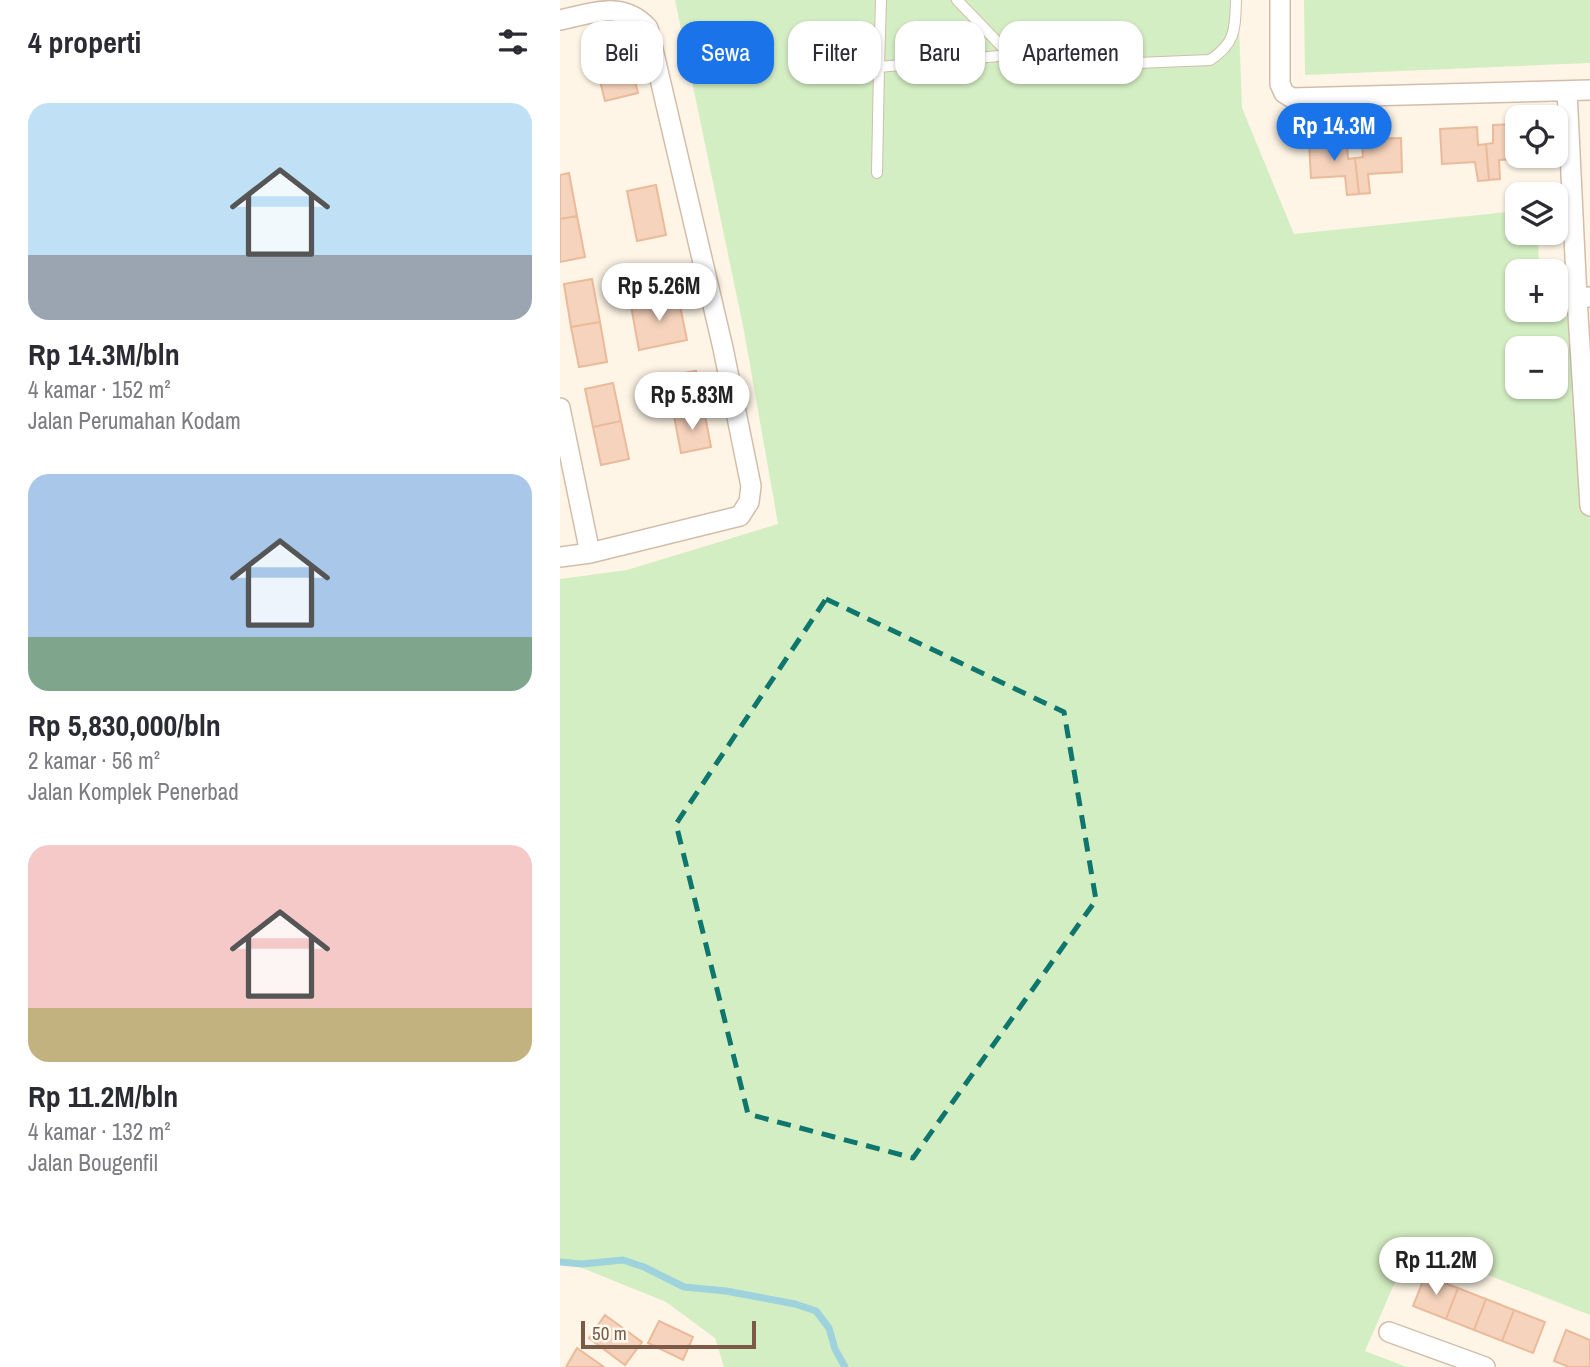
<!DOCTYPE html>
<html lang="id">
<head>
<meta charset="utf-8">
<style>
  :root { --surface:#fff; --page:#f7f7f7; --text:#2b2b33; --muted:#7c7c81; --accent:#1a73e8 }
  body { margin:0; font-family:"Archivo Narrow",sans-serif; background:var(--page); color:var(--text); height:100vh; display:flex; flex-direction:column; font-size:26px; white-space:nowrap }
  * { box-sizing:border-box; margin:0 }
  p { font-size:23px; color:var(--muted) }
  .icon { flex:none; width:38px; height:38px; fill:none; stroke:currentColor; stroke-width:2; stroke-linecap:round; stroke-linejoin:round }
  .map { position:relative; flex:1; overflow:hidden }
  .panel { display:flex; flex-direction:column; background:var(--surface); width:560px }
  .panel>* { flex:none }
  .hud { position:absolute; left:21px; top:21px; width:665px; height:63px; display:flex; gap:14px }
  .fabs { position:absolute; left:945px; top:105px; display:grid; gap:14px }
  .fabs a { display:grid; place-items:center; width:63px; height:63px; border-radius:14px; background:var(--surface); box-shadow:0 2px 5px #0004; font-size:35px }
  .scale { position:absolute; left:21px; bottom:18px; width:175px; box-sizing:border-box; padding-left:7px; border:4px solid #7b5b48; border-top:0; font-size:19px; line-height:24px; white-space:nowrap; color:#7b5b48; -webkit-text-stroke:5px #fff9ef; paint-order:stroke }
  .price { position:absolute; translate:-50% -60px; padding:0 16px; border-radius:24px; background:#fff; color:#222; font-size:23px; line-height:46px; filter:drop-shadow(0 2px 4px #0008) }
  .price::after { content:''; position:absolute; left:50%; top:42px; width:21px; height:16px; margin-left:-10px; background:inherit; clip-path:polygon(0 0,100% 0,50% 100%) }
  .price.current { background:var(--accent); color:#fff }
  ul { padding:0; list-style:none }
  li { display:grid; align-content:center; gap:14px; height:371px; padding:0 28px }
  li span { display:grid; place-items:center; height:217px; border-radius:21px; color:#555 }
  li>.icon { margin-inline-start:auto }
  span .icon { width:126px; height:126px; fill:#fffc; stroke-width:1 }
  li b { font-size:30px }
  h2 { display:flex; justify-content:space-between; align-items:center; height:84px; padding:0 28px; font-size:30px }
  .chip { padding:0 24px; border-radius:21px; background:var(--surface); box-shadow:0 2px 5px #0004; font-size:24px; line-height:63px }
  .chip.current { background:var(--accent); color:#fff }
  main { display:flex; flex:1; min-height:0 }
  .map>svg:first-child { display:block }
</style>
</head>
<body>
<main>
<section class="panel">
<h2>4 properti<svg class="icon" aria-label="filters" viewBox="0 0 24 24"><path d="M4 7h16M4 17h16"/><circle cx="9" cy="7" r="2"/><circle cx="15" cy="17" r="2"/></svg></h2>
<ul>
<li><span style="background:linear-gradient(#bfe0f5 70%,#9aa5b1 0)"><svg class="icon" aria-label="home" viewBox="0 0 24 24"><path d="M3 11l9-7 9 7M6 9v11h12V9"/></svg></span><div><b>Rp 14.3M/bln</b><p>4 kamar · 152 m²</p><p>Jalan Perumahan Kodam</p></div></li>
<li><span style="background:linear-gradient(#a9c7e8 75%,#7fa58c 0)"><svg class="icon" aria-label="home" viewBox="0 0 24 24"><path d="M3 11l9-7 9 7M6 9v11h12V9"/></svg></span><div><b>Rp 5,830,000/bln</b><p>2 kamar · 56 m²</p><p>Jalan Komplek Penerbad</p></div></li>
<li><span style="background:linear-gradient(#f6c9c9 75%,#c2b280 0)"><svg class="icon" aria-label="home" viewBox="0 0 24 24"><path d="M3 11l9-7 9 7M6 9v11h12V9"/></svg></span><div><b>Rp 11.2M/bln</b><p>4 kamar · 132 m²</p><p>Jalan Bougenfil</p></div></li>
</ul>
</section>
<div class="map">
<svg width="1030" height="1367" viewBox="0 0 1030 1367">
  <rect width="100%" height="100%" fill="#fef5e6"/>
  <!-- green -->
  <path fill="#d4eec3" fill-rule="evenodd" d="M115 0H678L682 108 734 234 957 211V233H978L979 271H957V310H996V308L1030 339V1315L900 1264H843L805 1351 847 1367H164L155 1338 106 1302 0 1259V579L67 570 218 524 184 331ZM957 348H996V387H957Z
    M744 0H1030V63L745 75Z"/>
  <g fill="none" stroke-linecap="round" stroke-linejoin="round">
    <!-- stream -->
    <path stroke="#9ed2dd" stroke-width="7" d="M0 1262 22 1264 63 1260 84 1267 124 1287 166 1291 235 1304 256 1311 269 1328 275 1349 285 1367"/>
  </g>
  <!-- building -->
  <path fill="#f6d3bc" stroke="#eaba9a" stroke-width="2" d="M65 41 78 93 45 101 32 49Z
    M957 124V156H972V158L939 160 940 179 929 180 926 144 933 143V125Z
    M917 127 918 145 926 144 929 180 918 181 915 162 882 164 880 129Z
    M841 138 842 172 808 174 810 193 799 194 795 158 803 157 802 139Z
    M787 141 788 159 795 158 799 194 787 195 785 176 751 178 749 143Z
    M9 173 17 216 0 219V175Z
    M96 185 106 235 77 241 67 191Z
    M17 216 25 257 0 262V219Z
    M32 279 40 322 11 327 4 284Z
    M118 296 127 340 79 350 71 306Z
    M40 322 47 362 19 367 11 327Z
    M136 371 144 410 114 416 106 376Z
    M53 383 61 421 33 427 25 389Z
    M144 410 151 447 121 453 114 416Z
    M61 421 69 459 41 465 33 427Z
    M865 1276 898 1288 886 1319 853 1306Z
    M898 1288 926 1299 914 1330 886 1319Z
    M926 1299 954 1310 942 1341 914 1330Z
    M954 1310 985 1322 973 1353 942 1341Z
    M45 1315 82 1342 65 1365 29 1338Z
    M99 1321 133 1337 123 1360 88 1343Z
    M1006 1330 1030 1340V1367H1009L994 1361Z
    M17 1348 44 1367H6Z"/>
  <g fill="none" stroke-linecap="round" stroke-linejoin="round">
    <defs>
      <path id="lane" d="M321 0 319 67 450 55
        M397 0 450 55 464 65 479 67 650 60C676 43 675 29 676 0
        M317 173 319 67"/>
      <path id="street" d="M720 0V84L724 93 732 98 1030 90
        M0 20C33 13 63 0 88 28L163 348 191 486 189 502 180 516 30 553
        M1007 91 1017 298 1030 297
        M1017 298 1030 506
        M0 408 30 553 0 557
        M829 1332 925 1367"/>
    </defs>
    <!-- lane casing -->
    <use href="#lane" stroke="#d2bdab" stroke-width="12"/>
    <!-- street casing -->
    <use href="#street" stroke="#d2bdab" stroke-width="22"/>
    <!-- lane -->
    <use href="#lane" stroke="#fff" stroke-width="10"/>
    <!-- street -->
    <use href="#street" stroke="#fff" stroke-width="19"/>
  </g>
  <!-- marked area -->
  <path fill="none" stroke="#0f766e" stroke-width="5" stroke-dasharray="14 9" stroke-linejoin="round" d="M266 599 504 712 536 900 353 1158 188 1114 116 824Z"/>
</svg>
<div class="fabs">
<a><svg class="icon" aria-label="locate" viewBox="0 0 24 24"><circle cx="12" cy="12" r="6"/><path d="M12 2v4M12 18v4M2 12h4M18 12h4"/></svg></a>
<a><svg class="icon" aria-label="layers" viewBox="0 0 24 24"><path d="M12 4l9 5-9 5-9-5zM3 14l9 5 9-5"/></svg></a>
<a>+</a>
<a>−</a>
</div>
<div class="scale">50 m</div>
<b class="price current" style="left:774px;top:163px">Rp 14.3M</b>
<b class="price" style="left:99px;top:323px">Rp 5.26M</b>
<b class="price" style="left:132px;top:432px">Rp 5.83M</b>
<b class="price" style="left:876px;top:1297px">Rp 11.2M</b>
<div class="hud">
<a class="chip">Beli</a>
<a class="chip current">Sewa</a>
<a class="chip">Filter</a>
<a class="chip">Baru</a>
<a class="chip">Apartemen</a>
</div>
</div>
</main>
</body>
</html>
